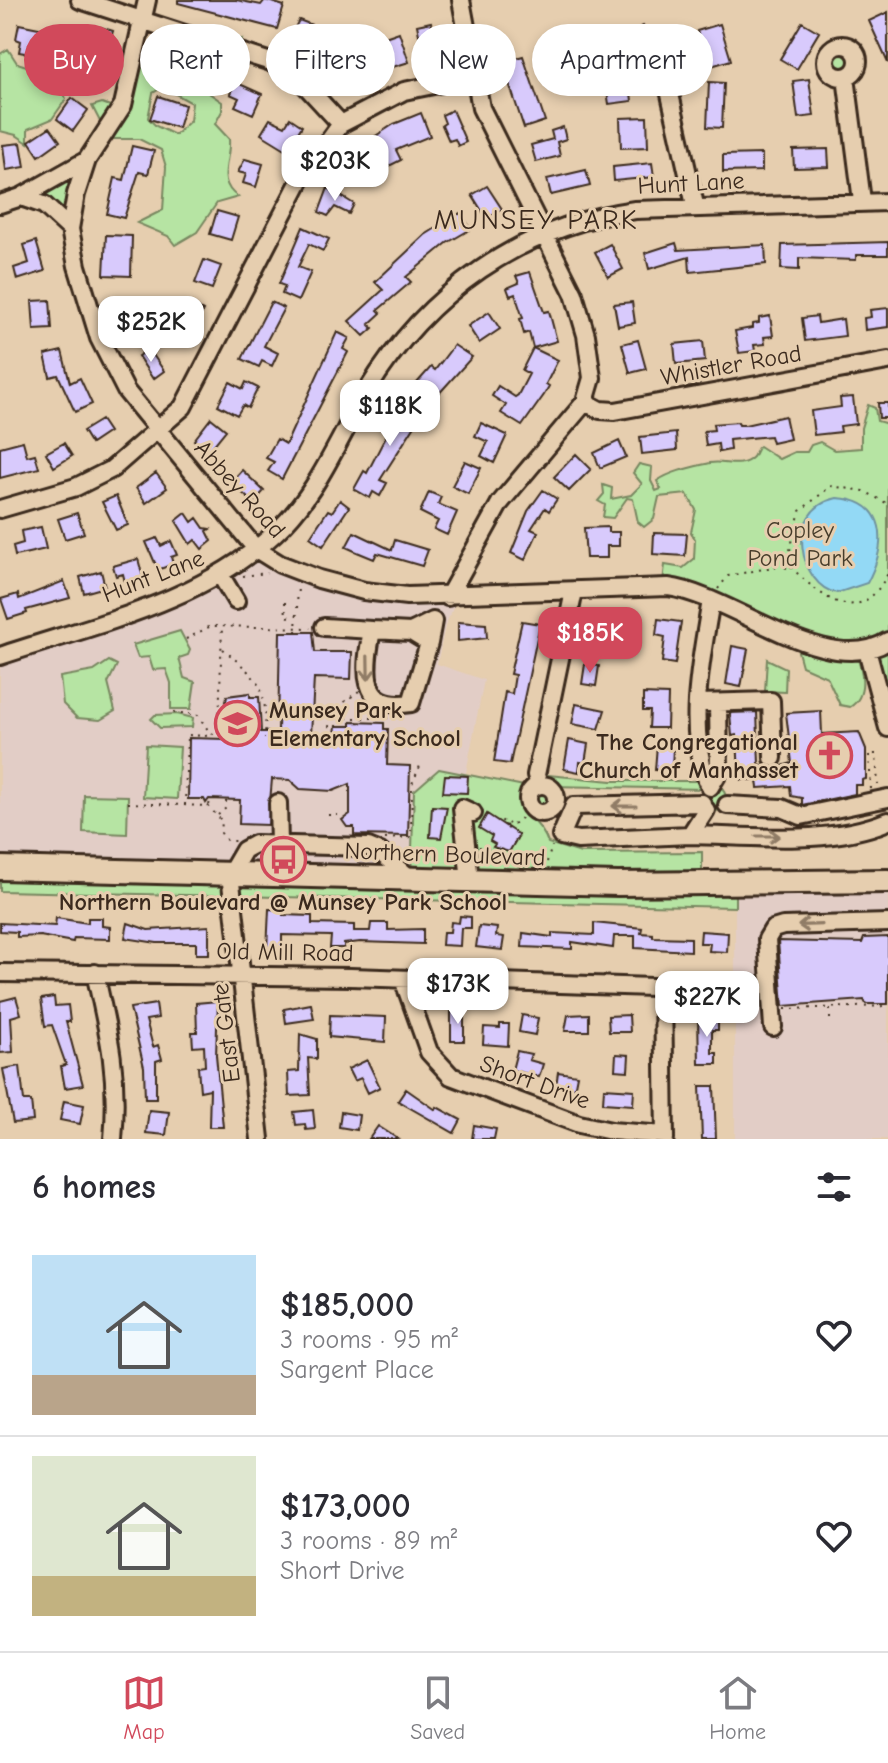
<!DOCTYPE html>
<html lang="en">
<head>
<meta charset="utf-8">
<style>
  :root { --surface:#fff; --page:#f2f2f3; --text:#2b2b33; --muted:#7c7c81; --line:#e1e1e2; --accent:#d1495b }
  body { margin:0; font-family:"Comic Neue",sans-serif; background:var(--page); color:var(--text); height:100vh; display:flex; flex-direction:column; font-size:30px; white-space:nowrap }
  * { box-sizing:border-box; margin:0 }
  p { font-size:26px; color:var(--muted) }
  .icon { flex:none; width:44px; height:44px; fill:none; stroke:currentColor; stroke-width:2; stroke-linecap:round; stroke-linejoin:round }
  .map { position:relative; height:1139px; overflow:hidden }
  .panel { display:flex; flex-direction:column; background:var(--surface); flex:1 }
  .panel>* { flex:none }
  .top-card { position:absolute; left:24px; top:24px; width:840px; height:72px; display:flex; gap:16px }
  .price { position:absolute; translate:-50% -68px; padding:0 18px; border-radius:16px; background:#fff; color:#222; font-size:26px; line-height:52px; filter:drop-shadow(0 2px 4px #0008) }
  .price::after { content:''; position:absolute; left:50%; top:48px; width:24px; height:18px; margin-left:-12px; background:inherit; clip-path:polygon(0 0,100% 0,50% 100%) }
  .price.current { background:var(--accent); color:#fff }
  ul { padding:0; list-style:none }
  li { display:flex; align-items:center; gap:24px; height:200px; padding:0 32px }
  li+li { border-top:2px solid var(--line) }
  li span { display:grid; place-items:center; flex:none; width:224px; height:160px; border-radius:0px; color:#555 }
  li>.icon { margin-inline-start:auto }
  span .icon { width:96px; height:96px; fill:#fffc; stroke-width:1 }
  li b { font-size:34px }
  h2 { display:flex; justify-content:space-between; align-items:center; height:96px; padding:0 32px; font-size:34px }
  .pill { padding:0 28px; border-radius:36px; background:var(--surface); box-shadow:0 4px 12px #0003; font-size:28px; line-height:72px }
  .pill.current { background:var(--accent); color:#fff }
  .tab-bar { display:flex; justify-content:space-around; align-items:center; height:112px; border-top:2px solid var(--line); background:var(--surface); font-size:22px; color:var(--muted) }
  .tab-bar a { display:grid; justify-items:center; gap:4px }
  .tab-bar .current { color:var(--accent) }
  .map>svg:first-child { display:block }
</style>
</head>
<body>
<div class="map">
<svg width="888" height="1139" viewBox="0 0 888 1139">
  <rect width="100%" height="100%" fill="#e6ceaf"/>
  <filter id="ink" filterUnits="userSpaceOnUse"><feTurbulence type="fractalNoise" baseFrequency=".0125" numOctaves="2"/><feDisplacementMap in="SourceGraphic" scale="16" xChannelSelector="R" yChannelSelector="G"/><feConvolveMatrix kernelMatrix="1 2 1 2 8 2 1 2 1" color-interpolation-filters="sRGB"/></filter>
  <g filter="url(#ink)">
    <!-- built -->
    <path fill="#e2cdc6" d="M256 549 316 578 458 597 445 626 437 664 484 680 466 773 439 769 411 879 0 868V656L179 596Z
      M888 881V1139H735V885Z"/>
    <!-- green -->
    <path fill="#b6e4a3" stroke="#788760" stroke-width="2" fill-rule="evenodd" d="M242 39C215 82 188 46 163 68L167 82 206 91 222 102V111L215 124 229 139C231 162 215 181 238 197L217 203 197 232 175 245 168 236 137 223 163 210 166 167 161 150 139 139H109L92 106 102 103 113 107 143 54 152 48ZM163 87 192 103 190 121 175 135 156 126 148 118 153 93Z
      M826 61a16 16 0 1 1 32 0a16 16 0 1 1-32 0Z
      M8 49 17 63 58 76 66 99 52 119 28 129V143L16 135 0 131V54Z
      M648 66a15 15 0 1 1 30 0a15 15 0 1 1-30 0Z
      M87 160 70 229 21 197Z
      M868 405 875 408 877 421 888 424V687L885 689 871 660 856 654C863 671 868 696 850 707L840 705 827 677 802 666 796 644 663 582 665 565 683 568 694 559 695 539 691 532 696 510 687 494 659 497 654 519 644 527 638 522 633 499 627 498 613 518 603 517 605 505 598 501 604 494 603 485 612 488 611 499 631 495 642 484 633 473 639 464 652 467 651 481 656 491 661 489 657 481C671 471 693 467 710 463 725 460 740 470 753 457 755 454 756 450 759 446L779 459 794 452H807L811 445 820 442 834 450 861 448V428Z
      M180 631 190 650 188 655 179 658 184 678 195 682 191 709H171V683L166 669 153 670 149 657 138 658 133 645Z
      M767 659 786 668 785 692 765 691Z
      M109 661 117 665 108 683 115 711 100 720 77 718 63 704 60 677 94 671Z
      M177 714 193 718 192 727 160 728 151 719 155 715Z
      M146 745 180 747 177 799 143 797Z
      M439 769 524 786 519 799C526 819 541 822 548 843L581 853 702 852V885H735V907L0 891V868L411 878 414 791Z
      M537 774 612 781H707L723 789 728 801 724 808 714 812 701 799 705 789 550 786 556 798 554 807 538 813 532 809 527 799Z
      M84 795 128 796 127 834 83 832Z"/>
    <!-- water -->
    <path fill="#93d9f5" stroke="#70939f" stroke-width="2" d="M837 498C888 501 888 543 867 583L837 593C800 587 782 510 837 498Z"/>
    <!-- building -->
    <path fill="#d8cafc" stroke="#3b2a1e" stroke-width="2" d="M178 0H236L261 5 265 0 284 6 277 29 178 3Z
      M888 12V63L869 21Z
      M299 20 330 32 327 39 363 57 358 71 336 68 340 56 291 35Z
      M431 22 439 56 424 59 417 25Z
      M802 22 819 32 797 69 780 59Z
      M19 24 54 31 50 50 43 49 41 56 19 52 21 41 16 39Z
      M720 24 731 60 708 67 697 31Z
      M643 26 651 41 614 59 606 43Z
      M100 27 113 31 95 93 79 89V71L73 69 81 32 97 37Z
      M399 32 409 62 386 69 382 57 390 55 385 37Z
      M523 56 545 121 524 128 502 62Z
      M187 63 205 69 199 88 164 77 168 65 185 70Z
      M628 69 632 101 609 104 604 73Z
      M809 79 814 116 798 118 793 81Z
      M235 82 262 94 253 114 235 106 239 98 230 94Z
      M709 82 724 83 722 128 707 127Z
      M158 96 185 105 178 128 150 119Z
      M72 98 88 110 73 131 57 119Z
      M452 110 466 142 458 146 455 139 449 141 442 125 445 123 442 115Z
      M421 113 430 136 396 150 401 160 389 166 381 152 371 155 365 143 394 124Z
      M647 117 648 147 621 148 620 118Z
      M290 118 302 126 287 150 261 134 270 119 285 126Z
      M50 127 60 141 39 156 29 141Z
      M563 127 566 139 557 142 560 156 536 162 531 145 553 139 551 131Z
      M21 143 25 167 6 170 3 145Z
      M132 146 154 151 148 174 139 172 124 218 107 214 115 178 124 180Z
      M828 149 829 167 794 168 793 150Z
      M762 154V171L723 172V155Z
      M245 159 263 164 256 187 243 183 246 174 238 172Z
      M353 159 364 169 348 185 337 175Z
      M652 163 654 177 614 181 613 167Z
      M586 170 590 186 551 195 547 179Z
      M487 186 502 209 487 219 472 195Z
      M328 188 354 204 349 214 335 207 328 216 319 212Z
      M217 211 238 217 231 240 210 234Z
      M460 213 471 229 447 243 406 277 411 282 378 310 381 313 369 324 373 328 364 336 349 321 383 290 375 282 425 235Z
      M303 227 329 239 323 251 309 244 298 267 311 272 298 301 282 294 285 286 279 284Z
      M106 235 132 236 131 276 104 275Z
      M36 241 45 271 17 280 14 268 29 263 24 245Z
      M888 242V255H856V260L799 258V270L781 269 782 245Z
      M676 243 678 250 765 245 766 264 690 272 689 257 649 269 645 253Z
      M610 244 623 269 608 277 595 252Z
      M204 260 221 266 212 289 195 283Z
      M530 272 544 312 549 311 557 341 533 348 529 332 524 334 520 319 523 318 515 294 510 296 507 288 519 283 516 276Z
      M50 300 52 329 34 330 32 301Z
      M131 300 139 322 122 328 113 306Z
      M186 302 203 311 191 335 173 326Z
      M271 302 284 308 264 346 278 353 272 366 262 361 259 367 242 359Z
      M632 302 635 323 618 326 614 304Z
      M888 308V327L865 330 864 318 871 317 870 310Z
      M489 312 500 329 479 343 468 326Z
      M770 316 773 336 764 337 765 344 754 345 755 351 739 353 735 331 752 328V324L759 323V318Z
      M817 316 818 323 843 319 845 336 805 341 802 318Z
      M337 332 349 338 343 349 348 352 282 479 268 471 274 462 266 458 277 439 286 444Z
      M638 340 646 369 630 373 622 344Z
      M703 341 705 361 676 364 674 344Z
      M454 345 472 357 435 398 417 383 431 367 435 370Z
      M533 348 558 360 546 384 549 386 544 395 522 426 501 413 506 405 492 396 498 386 515 397 518 395 529 374 522 370Z
      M149 349 164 371 153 379 138 356Z
      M62 351 70 383 80 378 92 404 75 412 58 375 50 377 45 355Z
      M230 382 243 389 246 382 258 388 248 408 243 405 237 415 218 405Z
      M406 397 426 408 380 480 387 483 380 496 373 492 370 498 354 489 364 471 367 473Z
      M853 397 856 424 840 426 841 432 814 435 811 411 841 407 840 398Z
      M878 403H888V418H879Z
      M785 416 790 439 772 443 770 436 729 440 730 450 719 452 718 444 706 446 704 431 714 430 713 424 738 422 739 425H745Z
      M211 418 226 430 209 451 194 440Z
      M101 420 109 432 91 444 83 431Z
      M481 423 507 435 494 463 481 456 488 442 475 436Z
      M676 433 677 450 642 454 640 437Z
      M23 441 27 456 35 454 39 468 0 478V447Z
      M619 441 626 457 600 468 594 453Z
      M64 443 72 456 54 467 46 453Z
      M576 454 591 469 569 491 554 477Z
      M465 461 481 468 468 494 452 486Z
      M242 470 264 491 253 503 231 482Z
      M156 473 167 488 146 503 136 488Z
      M543 490 557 499 549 511 545 508 531 529 538 532 525 560 511 553 528 511Z
      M429 492 441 497 438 504 457 512 447 535 434 529 438 521 420 512Z
      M116 496 128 525 116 530 102 502Z
      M340 500 349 507 323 546 310 537 328 510 332 512Z
      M77 513 84 533 65 539 58 519Z
      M186 513 192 522 197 518 204 528 210 529 207 531 212 541 202 549 195 540 190 544 176 521Z
      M41 527 46 549 15 556 13 546 23 543 21 531Z
      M608 527V532H619V546H607V558H586L584 528Z
      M354 532 392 550 395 540 428 550 422 566 377 553 374 559 357 552 346 547Z
      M654 533 687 534 685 556 653 554Z
      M157 538 161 546 171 541 177 555 171 557 173 564 158 570 146 542Z
      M138 559 143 577 125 582 123 574 116 576 113 566Z
      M101 571 105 587 84 593 80 577Z
      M64 581 70 598 26 610 27 613 8 619 1 599 18 594 19 599Z
      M596 618 618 622 615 641 593 637Z
      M658 619 681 622 675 664 662 662 665 637 656 635Z
      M522 621 540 624 510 764 494 762 505 692 512 694 515 675 510 674Z
      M458 622 486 624 487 638 458 641Z
      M280 632H313L315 652H352L351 679 314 678 311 735H335L336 726H351V722L384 723V729H388L387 765 410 766 408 836 354 835V827H347L342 820 350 814V784L333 791 300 789 290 780 272 779 268 825 239 824 240 800 209 799 206 803 204 799H188L189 738 226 739 227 718H223L227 696 250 693V697H259L261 732H278Z
      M732 646 748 649 741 687 726 684Z
      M585 664 599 666 596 686 582 684Z
      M643 694 668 695 667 728H649L650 711H643Z
      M576 704 605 710 599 729 572 724Z
      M821 711 822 734 859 732 866 749V779L862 780V785H855V794L802 805V798L791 796 790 786 758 788 757 780H742L739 777 737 735 732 736 730 713 757 712 759 764 773 769 792 763 786 713Z
      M569 740 588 744 585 763 580 762 579 772 564 769Z
      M657 745 673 746 672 771 655 770Z
      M445 775 468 776 467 793 443 792Z
      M432 806 447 807 441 838 430 837Z
      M487 814 519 835 509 852 493 847 495 844 490 841 492 836 479 828Z
      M269 909 283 910V915L312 916V924L354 925V931H370L371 923H388V930L423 929V944L360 942 344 944V948H330L331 936 282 935V950H267Z
      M460 916 471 917V928H461L460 946 442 945 443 932H450L451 922 459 923Z
      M56 918 88 923V918H102V926L110 927V939L74 938 73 942 40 936 17 937V932L0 931V923L55 926Z
      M128 923 148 930 209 926V954H196V943H157L125 938Z
      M594 923 642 928 641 933 653 934V937L691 938V951L635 948V936H614L613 948 572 942V949L522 947 523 933 552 937V933L594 935Z
      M479 926 497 928 496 936 504 937 502 950 476 947Z
      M701 931 728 933 727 952 709 951 710 943H700Z
      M888 937V1004H866L864 1000 783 1006 778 941 862 943 864 938Z
      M16 997 21 1014 11 1017 13 1052 0 1053V1001Z
      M54 997 55 1006 68 1005 70 1022H66L83 1085 65 1088 61 1066 66 1065 52 1025 45 1026 41 999Z
      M218 1001 216 1055 223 1127H209L210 1089 200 1091 198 1067 205 1066 204 1046 193 1047 192 1032H197L196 1003Z
      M156 1004 158 1018 146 1020 153 1047 158 1045 162 1059 156 1061V1099H145L144 1067 130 1008Z
      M311 1004 314 1019 286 1023 284 1009Z
      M451 1012H464V1041H451Z
      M589 1014V1031H565L568 1015Z
      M330 1015 386 1017 385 1042 329 1037Z
      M522 1015 538 1018 535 1035 519 1032Z
      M629 1015 630 1032H609L608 1016Z
      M698 1015H718V1030H712V1053H717V1064H699Z
      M500 1024H509L508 1046 483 1044 484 1027 500 1028Z
      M300 1034 317 1039V1059L308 1058 310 1095 289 1096 288 1072 299 1071Z
      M517 1051 531 1054 529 1060 543 1064 539 1077 512 1070Z
      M616 1054 629 1055 628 1071 615 1070Z
      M367 1060 380 1087 368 1093 361 1078 354 1081 348 1069Z
      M20 1066 24 1101H31L33 1121 13 1123 3 1069Z
      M558 1072 577 1075 574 1090 556 1086Z
      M700 1086H714L716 1139H702Z
      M604 1088 634 1090 633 1105 603 1103Z
      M406 1089 436 1110 437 1107 461 1120 454 1133 398 1101Z
      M64 1101 84 1105 80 1124 60 1120Z
      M149 1110 169 1112 166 1135 146 1133Z
      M313 1110 315 1129 306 1130 305 1124 296 1125 294 1112Z
      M341 1112 359 1115 357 1130 339 1127Z
      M474 1125 496 1129 494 1139H472Z
      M378 1126 398 1139H369Z"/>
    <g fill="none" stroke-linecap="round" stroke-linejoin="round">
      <defs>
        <path id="minor" d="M80 0 271 62 304 84 341 124
          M147 0 123 105 87 160 76 194 70 229 77 266 99 338 126 391 256 549 280 564 319 579 364 591 407 596 668 587C732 595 827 680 888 641
          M826 61a16 16 0 1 1 32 0a16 16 0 1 1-32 0Z
          M648 66a15 15 0 1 1 30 0a15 15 0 1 1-30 0Z
          M846 77 862 201
          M667 81 695 205
          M21 197 44 205 70 229
          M0 204 21 197 87 160
          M585 402 600 410 615 411 888 361
          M0 509 76 487 112 469 183 407 301 179 341 124 404 91 473 77
          M221 576 236 601
          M448 597 500 503 585 402 592 378 586 335 574 294 481 108 461 0
          M324 627 372 630
          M411 632 429 643 411 703C358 711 365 667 372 630L411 632 433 621 429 643
          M867 650 888 728
          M0 656C95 624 199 603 275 533 318 494 338 439 367 391 426 293 521 226 635 210L888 202
          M699 703 771 701 773 758
          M528 799a14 14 0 1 1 28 0a14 14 0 1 1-28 0Z
          M539 785 536 775 574 591
          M710 787C684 732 702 658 711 600
          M710 787 719 772 718 703
          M278 803 279 844
          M702 803 574 806 561 836 578 840 690 835 706 810
          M727 805 782 808 801 816 888 798
          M690 835C754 836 828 846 888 821
          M470 880 462 808 473 813
          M0 973 351 977 714 989
          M95 973C109 1034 119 1076 113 1139
          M403 979 429 1052 451 1076 579 1124 611 1131 665 1135
          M663 988 665 1139
          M773 1027 767 939 773 929 783 926 888 923
          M260 1139 230 874 244 850 255 844 368 847 380 852 411 879"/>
        <path id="major" d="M0 868 618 884 888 881"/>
      </defs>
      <!-- minor casing -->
      <use href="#minor" stroke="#3b2a1e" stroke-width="22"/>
      <!-- major casing -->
      <use href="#major" stroke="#3b2a1e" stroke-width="28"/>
      <!-- path -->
      <path stroke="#3b2a1e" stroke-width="2" stroke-dasharray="2 6" stroke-linecap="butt" d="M788 558 800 511 831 486 864 491 888 504
        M783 563a5 5 0 1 1 10 0a5 5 0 1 1-10 0Z
        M791 567C822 598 860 630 888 573
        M243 576 267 573
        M718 589 728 576 783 565
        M285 602 286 616 294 618
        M296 632 298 585
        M186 639 211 626 311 628
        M223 649C262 682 267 687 265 738
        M173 712 198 715 210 733
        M330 718H390
        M328 735 331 712 359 691
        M871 789 869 754H876L878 785
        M128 803 208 806 222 821 221 833 227 841H235
        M185 805 187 735 211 736 219 725 222 626
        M209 805 211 799
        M530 808 537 803
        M543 813 552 825
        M218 815 226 808V797
        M328 815H337
        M507 826 501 823 503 820 509 824
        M507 829 532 809
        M385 839 411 837 412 784 420 766
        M479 847 497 850
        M547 862 552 846
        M785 1009 888 1006
        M830 1009V1025"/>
      <!-- minor -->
      <use href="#minor" stroke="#e6ceaf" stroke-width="16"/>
      <!-- major -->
      <use href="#major" stroke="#e6ceaf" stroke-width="22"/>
    </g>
    <!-- one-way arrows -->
    <defs><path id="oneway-shaft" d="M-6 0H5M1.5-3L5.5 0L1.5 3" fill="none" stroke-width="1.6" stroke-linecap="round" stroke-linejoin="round" transform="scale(2)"/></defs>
    <g stroke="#907c66">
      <use href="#oneway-shaft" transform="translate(368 668) rotate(89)"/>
      <use href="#oneway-shaft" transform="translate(624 806) rotate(180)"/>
      <use href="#oneway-shaft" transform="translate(768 836)"/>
      <use href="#oneway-shaft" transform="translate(810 925) rotate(178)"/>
    </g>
  </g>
  <!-- icons -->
  <defs>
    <symbol id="school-ring" viewBox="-11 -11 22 22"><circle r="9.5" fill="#e6ceaf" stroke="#d1495b" stroke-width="1.5"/><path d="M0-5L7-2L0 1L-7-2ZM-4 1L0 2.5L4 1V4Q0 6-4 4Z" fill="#d1495b"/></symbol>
    <symbol id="church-ring" viewBox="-11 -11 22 22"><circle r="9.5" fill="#e6ceaf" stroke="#d1495b" stroke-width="1.5"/><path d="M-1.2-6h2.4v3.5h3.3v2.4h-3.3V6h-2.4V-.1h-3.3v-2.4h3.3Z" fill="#d1495b"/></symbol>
    <symbol id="bus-ring" viewBox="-11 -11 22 22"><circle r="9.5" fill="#e6ceaf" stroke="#d1495b" stroke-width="1.5"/><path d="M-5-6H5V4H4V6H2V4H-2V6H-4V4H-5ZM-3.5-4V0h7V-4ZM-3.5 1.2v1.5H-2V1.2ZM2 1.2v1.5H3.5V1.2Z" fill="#d1495b"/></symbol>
  </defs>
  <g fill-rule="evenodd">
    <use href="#school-ring" x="212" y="698" width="51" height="51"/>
    <use href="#church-ring" x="804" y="730" width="51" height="51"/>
    <use href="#bus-ring" x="258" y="834" width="51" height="51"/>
  </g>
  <g text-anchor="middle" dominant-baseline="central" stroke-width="6" stroke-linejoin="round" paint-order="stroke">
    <!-- street labels -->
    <g font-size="24" fill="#3b2a1e" stroke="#e6ceaf">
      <text transform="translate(691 183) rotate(-3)">Hunt Lane</text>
      <text transform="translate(731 365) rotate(-10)">Whistler Road</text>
      <text transform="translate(240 489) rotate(48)">Abbey Road</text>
      <text transform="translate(153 576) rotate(-21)">Hunt Lane</text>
      <text transform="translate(445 854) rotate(2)">Northern Boulevard</text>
      <text transform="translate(285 952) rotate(1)">Old Mill Road</text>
      <text transform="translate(226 1033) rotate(-97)">East Gate</text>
      <text transform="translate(535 1082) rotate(20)">Short Drive</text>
    </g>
    <!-- park labels -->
    <g font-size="24" fill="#473d2b" stroke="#e6ceaf">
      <text x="800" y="530">Copley<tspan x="800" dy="28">Pond Park</tspan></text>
    </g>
    <!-- poi labels -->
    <g font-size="24" font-weight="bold" fill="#3b2a1e" stroke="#e6ceaf" text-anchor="start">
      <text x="269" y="710">Munsey Park<tspan x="269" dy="28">Elementary School</tspan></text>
      <text x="798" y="742" text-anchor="end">The Congregational<tspan x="798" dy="28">Church of Manhasset</tspan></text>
      <text x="283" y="902" text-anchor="middle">Northern Boulevard @ Munsey Park School</text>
    </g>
    <!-- quarter labels -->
    <g font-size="28" letter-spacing="2" fill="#3b2a1e" stroke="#e6ceaf">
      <text x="536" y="220">MUNSEY PARK</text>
    </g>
  </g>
</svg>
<b class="price" style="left:335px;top:203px">$203K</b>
<b class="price" style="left:151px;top:364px">$252K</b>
<b class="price" style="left:390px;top:448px">$118K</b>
<b class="price current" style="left:590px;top:675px">$185K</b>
<b class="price" style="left:458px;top:1026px">$173K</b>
<b class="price" style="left:707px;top:1039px">$227K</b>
<div class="top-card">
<a class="pill current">Buy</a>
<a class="pill">Rent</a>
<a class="pill">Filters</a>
<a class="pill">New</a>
<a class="pill">Apartment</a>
</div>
</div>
<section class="panel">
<h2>6 homes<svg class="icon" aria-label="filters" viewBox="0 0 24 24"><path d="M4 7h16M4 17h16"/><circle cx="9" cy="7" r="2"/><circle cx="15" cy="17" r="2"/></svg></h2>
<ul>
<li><span style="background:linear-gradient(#bfe0f5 75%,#b9a48a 0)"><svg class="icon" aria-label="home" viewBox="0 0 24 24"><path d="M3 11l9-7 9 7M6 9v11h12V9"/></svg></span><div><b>$185,000</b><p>3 rooms · 95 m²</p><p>Sargent Place</p></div><svg class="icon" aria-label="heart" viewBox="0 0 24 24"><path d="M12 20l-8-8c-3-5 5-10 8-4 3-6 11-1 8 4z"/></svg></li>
<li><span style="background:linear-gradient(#dfe7d0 75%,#c2b280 0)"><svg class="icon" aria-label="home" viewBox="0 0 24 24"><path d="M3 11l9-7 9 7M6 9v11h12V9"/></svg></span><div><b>$173,000</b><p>3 rooms · 89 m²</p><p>Short Drive</p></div><svg class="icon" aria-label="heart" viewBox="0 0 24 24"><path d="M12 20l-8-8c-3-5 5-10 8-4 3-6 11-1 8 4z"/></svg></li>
</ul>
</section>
<nav class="tab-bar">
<a class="current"><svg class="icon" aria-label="map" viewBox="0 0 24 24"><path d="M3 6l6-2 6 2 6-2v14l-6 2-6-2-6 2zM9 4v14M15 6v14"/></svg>Map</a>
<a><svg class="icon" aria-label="saved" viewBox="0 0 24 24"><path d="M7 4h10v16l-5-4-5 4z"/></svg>Saved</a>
<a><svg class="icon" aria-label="home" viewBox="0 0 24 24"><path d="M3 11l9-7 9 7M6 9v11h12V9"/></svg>Home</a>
</nav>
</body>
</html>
